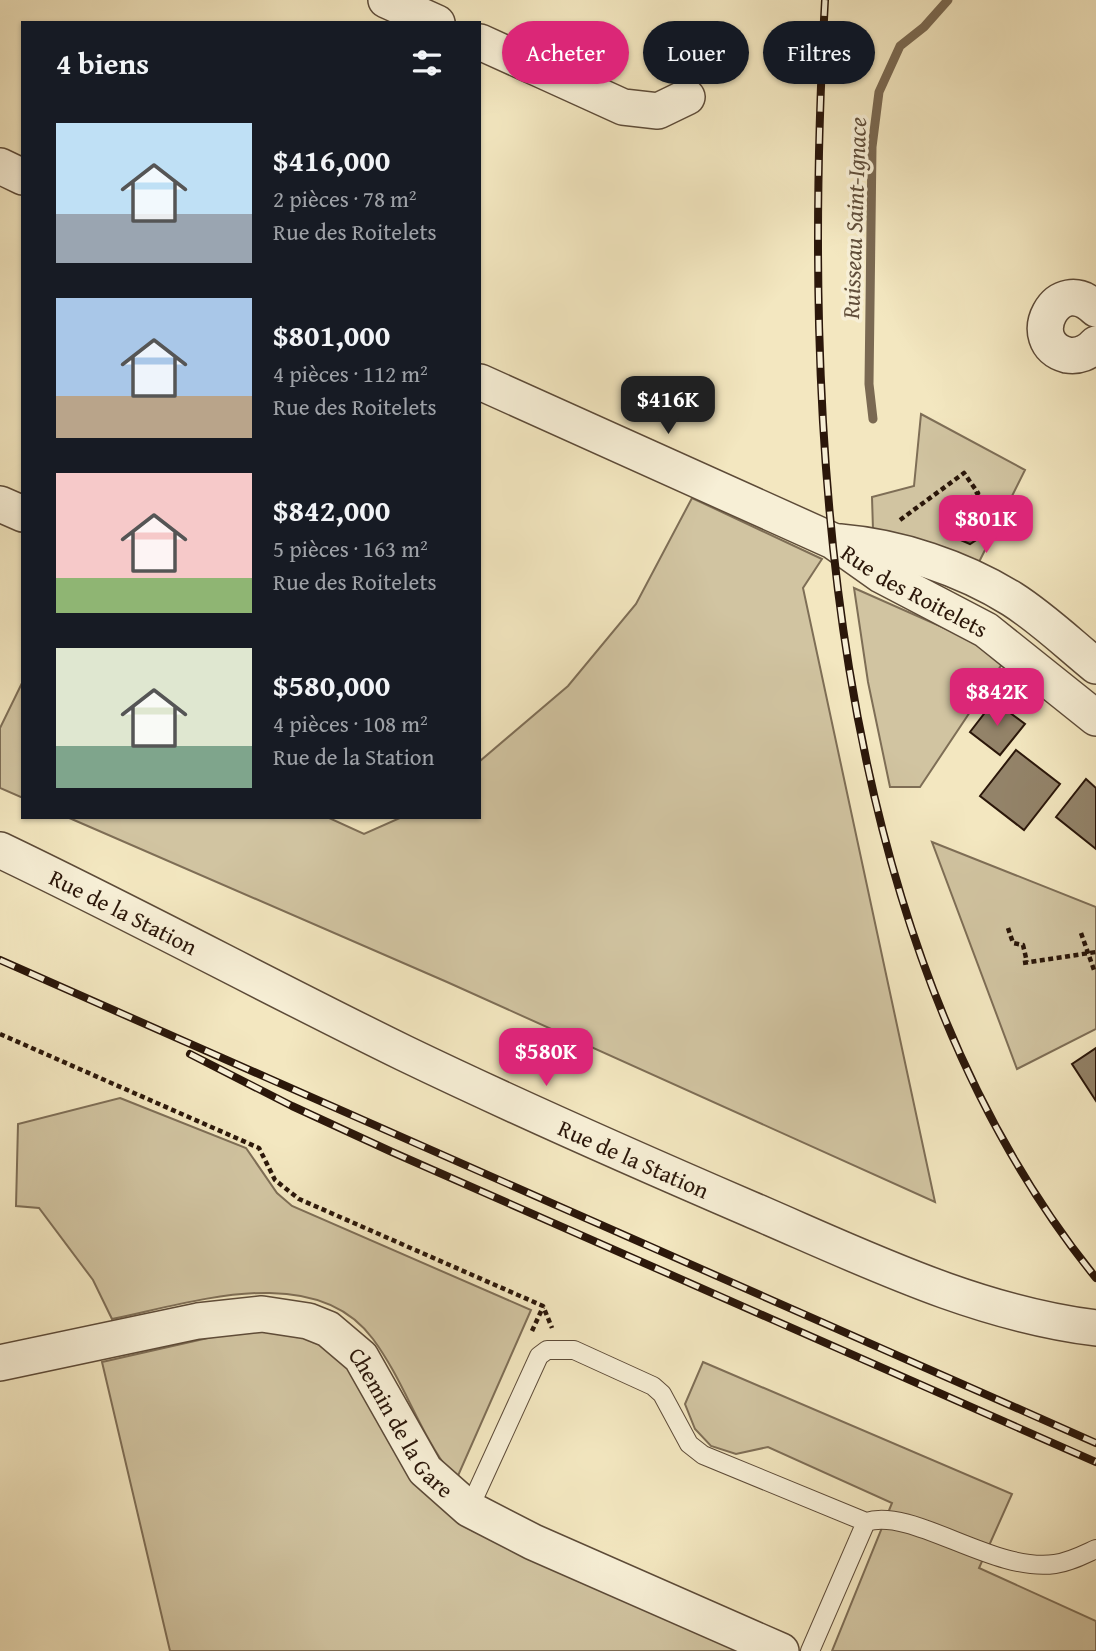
<!DOCTYPE html>
<html lang="fr">
<head>
<meta charset="utf-8">
<style>
  :root { --surface:#171b24; --page:#242831; --text:#f1f3f6; --muted:#9ea1a6; --accent:#db2777 }
  body { margin:0; font-family:"Gentium Book Plus",serif; background:var(--page); color:var(--text); height:100vh; display:flex; flex-direction:column; font-size:26px; white-space:nowrap }
  * { box-sizing:border-box; margin:0 }
  p { font-size:23px; color:var(--muted) }
  .icon { flex:none; width:38px; height:38px; fill:none; stroke:currentColor; stroke-width:2; stroke-linecap:round; stroke-linejoin:round }
  .map { position:relative; flex:1; overflow:hidden }
  .sheet { position:absolute; left:21px; top:21px; width:460px; height:798px; display:flex; flex-direction:column; background:var(--surface); border-radius:0px; box-shadow:0 2px 5px #0004 }
  .sheet>* { flex:none }
  .top-card { position:absolute; left:502px; top:21px; width:488px; height:63px; display:flex; gap:14px }
  .price { position:absolute; translate:-50% -60px; padding:0 16px; border-radius:14px; background:var(--accent); color:#fff; font-size:23px; line-height:46px; filter:drop-shadow(0 2px 4px #0008) }
  .price::after { content:''; position:absolute; left:50%; top:42px; width:21px; height:16px; margin-left:-10px; background:inherit; clip-path:polygon(0 0,100% 0,50% 100%) }
  .price.active { background:#222; color:#fff }
  ul { padding:0; list-style:none }
  li { display:flex; align-items:center; gap:21px; height:175px; padding:0 35px }
  li span { display:grid; place-items:center; flex:none; width:196px; height:140px; border-radius:0px; color:#555 }
  li>.icon { margin-inline-start:auto }
  span .icon { width:84px; height:84px; fill:#fffc; stroke-width:1 }
  li b { font-size:30px }
  h2 { display:flex; justify-content:space-between; align-items:center; height:84px; padding:0 35px; font-size:30px }
  .tag { padding:0 24px; border-radius:32px; background:var(--surface); box-shadow:0 2px 5px #0004; font-size:24px; line-height:63px }
  .tag.active { background:var(--accent); color:#fff }
  .map>svg:first-child { display:block }
</style>
</head>
<body>
<div class="map">
<svg width="1096" height="1651" viewBox="0 0 1096 1651">
  <rect width="100%" height="100%" fill="#f3e7c0"/>
  <filter id="stains"><feTurbulence type="fractalNoise" baseFrequency=".00286" numOctaves="4"/><feColorMatrix values="0 0 0 0 .2 0 0 0 0 .09 0 0 0 0 .02 0 0 0 .5 -.17"/></filter>
  <radialGradient id="worn" r=".72"><stop offset=".6" stop-color="#630" stop-opacity="0"/><stop offset="1" stop-color="#630" stop-opacity=".3"/></radialGradient>
  <!-- green -->
  <path fill="#d1c4a1" stroke="#7e6e56" stroke-width="2" d="M921 414 1025 470 978 564 873 530 872 497 914 486Z
    M692 498 822 559 803 588 935 1202 447 982 67 817H327L364 834 402 817H480V761L568 686 636 604Z
    M854 588 967 638 1002 664 920 787H890L868 682Z
    M22 683 23 684V798L0 788V728Z
    M932 842 1096 907V1029L1017 1069Z
    M120 1098 246 1148 277 1193 292 1206 531 1310 457 1478 451 1474C419 1432 404 1381 373 1339 315 1260 191 1303 112 1319L93 1280 39 1208 16 1206 18 1124Z
    M252 1328 299 1333 339 1355 443 1509 473 1531 753 1651H170L102 1362Z
    M703 1362 1012 1494 979 1568 1096 1621V1651H832L892 1503 768 1447 736 1454 711 1446 695 1429 685 1404Z"/>
  <g fill="none" stroke-linecap="round" stroke-linejoin="round">
    <!-- stream -->
    <path stroke="#7a6952" stroke-width="9" d="M873 419 869 384 872 147 879 92 900 46 924 27 948 0"/>
  </g>
  <!-- building -->
  <path fill="#938369" stroke="#2b170a" stroke-width="2" d="M966 514 980 520 984 535 970 544 956 538 954 524Z
    M994 701 1025 724 1000 755 970 732Z
    M1016 750 1060 784 1024 830 980 796Z
    M1086 779 1096 788V849L1056 817Z
    M1096 1048V1101L1072 1064Z"/>
  <g fill="none" stroke-linecap="round" stroke-linejoin="round">
    <defs>
      <path id="service" d="M469 1509 539 1356 547 1350H574L653 1386 662 1394 689 1444 703 1455 866 1522 810 1651
        M866 1522C913 1507 993 1573 1055 1564 1070 1562 1083 1555 1096 1549"/>
      <g id="minor">
        <path d="M386 0 437 23"/>
        <path d="M480 42 623 107 658 111 687 97"/>
        <path d="M0 166 23 177"/>
        <path d="M1096 309C1057 270 1021 343 1067 355 1078 357 1088 353 1096 344"/>
        <path id="s1" d="M480 382 833 541 881 575 986 630 1096 718"/>
        <path d="M0 504 23 514"/>
        <path d="M840 542C899 547 962 568 1012 599 1042 618 1069 644 1096 666"/>
        <path id="s2" d="M0 850C136 915 269 987 404 1053 518 1108 634 1159 750 1209 862 1257 974 1313 1096 1328"/>
        <path id="s3" d="M0 1363 198 1321 262 1314 308 1321 328 1329 361 1357 425 1470 469 1509 533 1542 781 1651"/>
      </g>
    </defs>
    <!-- service casing -->
    <use href="#service" stroke="#5d4b38" stroke-width="20"/>
    <!-- minor casing -->
    <use href="#minor" stroke="#5d4b38" stroke-width="38"/>
    <!-- path -->
    <path stroke="#2b170a" stroke-width="4.5" stroke-dasharray="5 3.5" stroke-linecap="butt" d="M900 520 964 473 978 493 949 512 948 533
      M1008 928 1013 943 1023 945 1027 962
      M1081 933 1094 970
      M1023 963 1096 952
      M0 1034 259 1148 275 1180 299 1199 543 1306 552 1328
      M532 1331 543 1307"/>
    <!-- service -->
    <use href="#service" stroke="#f7efd6" stroke-width="18"/>
    <!-- minor -->
    <use href="#minor" stroke="#f7efd6" stroke-width="35"/>
    <defs>
      <path id="rail" d="M825 0C802 417 822 939 1096 1278
        M0 960 1096 1443
        M190 1054 292 1106 392 1152 1096 1462"/>
    </defs>
    <!-- rail casing -->
    <use href="#rail" stroke="#2b170a" stroke-width="8"/>
    <!-- rail -->
    <use href="#rail" stroke="#f7efd6" stroke-width="5" stroke-dasharray="16" stroke-linecap="butt"/>
  </g>
  <g text-anchor="middle" dominant-baseline="central" stroke-width="7" stroke-linejoin="round" paint-order="stroke">
    <!-- street labels -->
    <g font-size="23" fill="#2b170a" stroke="#f7efd6">
      <text stroke="none"><textPath href="#s1" startOffset="483">Rue des Roitelets</textPath></text>
      <text stroke="none"><textPath href="#s2" startOffset="138">Rue de la Station</textPath></text>
      <text stroke="none"><textPath href="#s2" startOffset="705">Rue de la Station</textPath></text>
      <text stroke="none"><textPath href="#s3" startOffset="455">Chemin de la Gare</textPath></text>
    </g>
    <!-- water labels -->
    <g font-size="24" font-style="italic" fill="#604e3a" stroke="#f7efd6">
      <text transform="translate(854 218) rotate(-88)">Ruisseau Saint-Ignace</text>
    </g>
  </g>
  <rect width="100%" height="100%" filter="url(#stains)"/>
  <rect width="100%" height="100%" fill="url(#worn)"/>
</svg>
<b class="price active" style="left:668px;top:436px">$416K</b>
<b class="price" style="left:986px;top:555px">$801K</b>
<b class="price" style="left:997px;top:728px">$842K</b>
<b class="price" style="left:546px;top:1088px">$580K</b>
<div class="top-card">
<a class="tag active">Acheter</a>
<a class="tag">Louer</a>
<a class="tag">Filtres</a>
</div>
<section class="sheet">
<h2>4 biens<svg class="icon" aria-label="filters" viewBox="0 0 24 24"><path d="M4 7h16M4 17h16"/><circle cx="9" cy="7" r="2"/><circle cx="15" cy="17" r="2"/></svg></h2>
<ul>
<li><span style="background:linear-gradient(#bfe0f5 65%,#9aa5b1 0)"><svg class="icon" aria-label="home" viewBox="0 0 24 24"><path d="M3 11l9-7 9 7M6 9v11h12V9"/></svg></span><div><b>$416,000</b><p>2 pièces · 78 m²</p><p>Rue des Roitelets</p></div></li>
<li><span style="background:linear-gradient(#a9c7e8 70%,#b9a48a 0)"><svg class="icon" aria-label="home" viewBox="0 0 24 24"><path d="M3 11l9-7 9 7M6 9v11h12V9"/></svg></span><div><b>$801,000</b><p>4 pièces · 112 m²</p><p>Rue des Roitelets</p></div></li>
<li><span style="background:linear-gradient(#f6c9c9 75%,#8fb573 0)"><svg class="icon" aria-label="home" viewBox="0 0 24 24"><path d="M3 11l9-7 9 7M6 9v11h12V9"/></svg></span><div><b>$842,000</b><p>5 pièces · 163 m²</p><p>Rue des Roitelets</p></div></li>
<li><span style="background:linear-gradient(#dfe7d0 70%,#7fa58c 0)"><svg class="icon" aria-label="home" viewBox="0 0 24 24"><path d="M3 11l9-7 9 7M6 9v11h12V9"/></svg></span><div><b>$580,000</b><p>4 pièces · 108 m²</p><p>Rue de la Station</p></div></li>
</ul>
</section>
</div>
</body>
</html>
